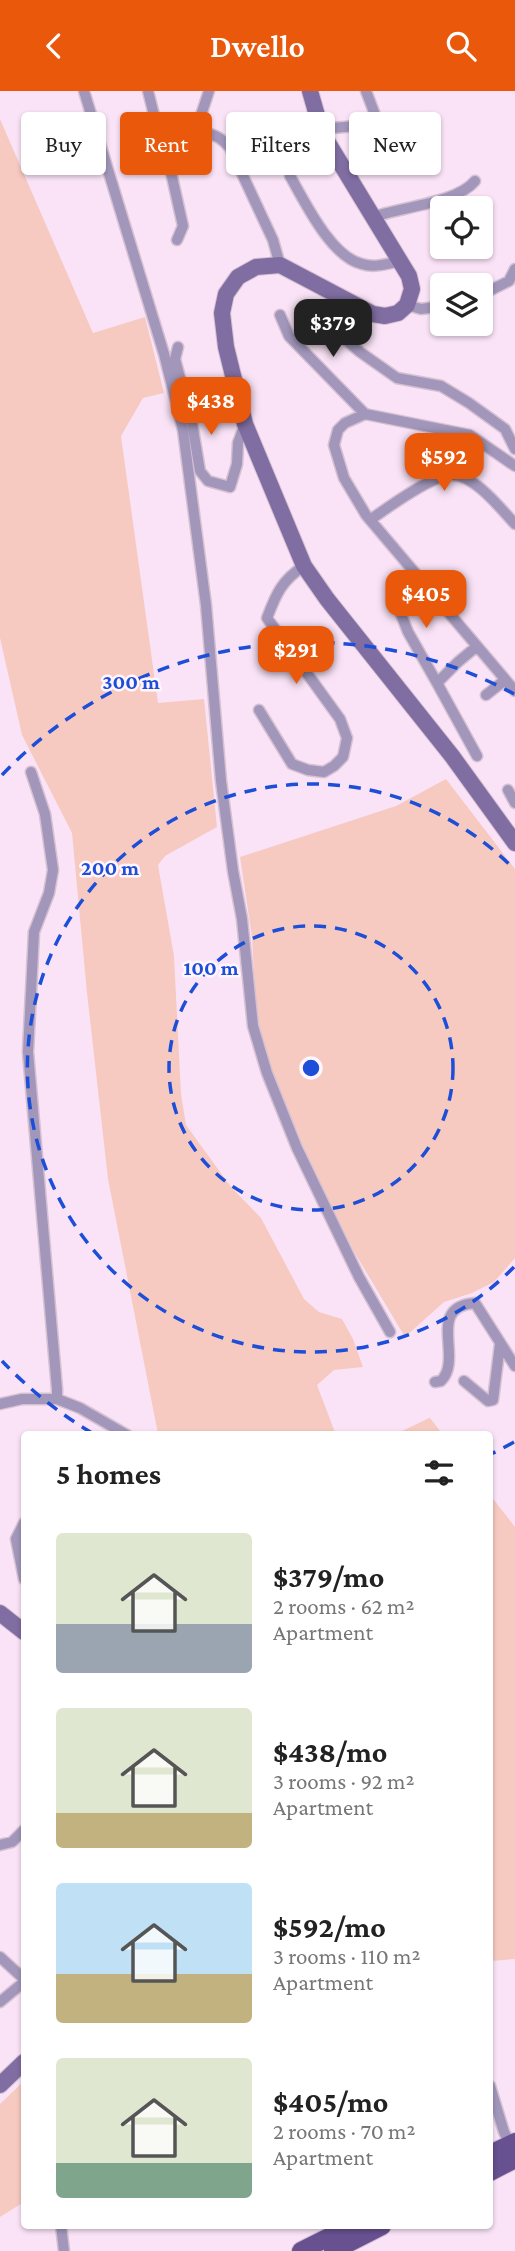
<!DOCTYPE html>
<html lang="en">
<head>
<meta charset="utf-8">
<style>
  :root { --surface:#fff; --page:#f2f2f2; --text:#222; --muted:#767676; --accent:#ea580c }
  body { margin:0; font-family:"Crimson Pro",serif; background:var(--page); color:var(--text); height:100vh; display:flex; flex-direction:column; font-size:26px; white-space:nowrap }
  * { box-sizing:border-box; margin:0 }
  p { font-size:23px; color:var(--muted) }
  .icon { flex:none; width:38px; height:38px; fill:none; stroke:currentColor; stroke-width:2; stroke-linecap:round; stroke-linejoin:round }
  .map { position:relative; flex:1; overflow:hidden }
  .drawer { position:absolute; left:21px; top:1340px; width:472px; height:798px; display:flex; flex-direction:column; background:var(--surface); border-radius:7px; box-shadow:0 2px 5px #0004 }
  .drawer>* { flex:none }
  .top-card { position:absolute; left:21px; top:21px; width:474px; height:63px; display:flex; gap:14px }
  .buttons { position:absolute; left:430px; top:105px; display:grid; gap:14px }
  .buttons a { display:grid; place-items:center; width:63px; height:63px; border-radius:7px; background:var(--surface); box-shadow:0 2px 5px #0004; font-size:35px }
  .price { position:absolute; translate:-50% -60px; padding:0 16px; border-radius:14px; background:var(--accent); color:#fff; font-size:23px; line-height:46px; filter:drop-shadow(0 2px 4px #0008) }
  .price::after { content:''; position:absolute; left:50%; top:42px; width:21px; height:16px; margin-left:-10px; background:inherit; clip-path:polygon(0 0,100% 0,50% 100%) }
  .price.active { background:#222; color:#fff }
  ul { padding:0; list-style:none }
  li { display:flex; align-items:center; gap:21px; height:175px; padding:0 35px }
  li span { display:grid; place-items:center; flex:none; width:196px; height:140px; border-radius:7px; color:#555 }
  li>.icon { margin-inline-start:auto }
  span .icon { width:84px; height:84px; fill:#fffc; stroke-width:1 }
  li b { font-size:30px }
  h2 { display:flex; justify-content:space-between; align-items:center; height:84px; padding:0 35px; font-size:30px }
  .pill { padding:0 24px; border-radius:7px; background:var(--surface); box-shadow:0 2px 5px #0004; font-size:24px; line-height:63px }
  .pill.active { background:var(--accent); color:#fff }
  header { display:flex; justify-content:space-between; align-items:center; height:91px; padding:0 35px; background:var(--accent); color:#fff; font-size:32px; font-weight:600 }
  .map>svg:first-child { display:block }
</style>
</head>
<body>
<header><svg class="icon" aria-label="back" viewBox="0 0 24 24"><path d="M15 5l-7 7 7 7"/></svg>Dwello<svg class="icon" aria-label="search" viewBox="0 0 24 24"><circle cx="10" cy="10" r="6"/><path d="M15 15l6 6"/></svg></header>
<div class="map">
<svg width="515" height="2160" viewBox="0 0 515 2160">
  <rect width="100%" height="100%" fill="#fae3f7"/>
  <!-- green -->
  <path fill="#f7cac1" d="M0 28 93 242 145 226 164 302 143 307 121 345 158 612 204 608 217 736 165 765 158 774 174 865 181 1003 186 1034 231 1096 261 1127 304 1208 319 1221 342 1228 353 1248 363 1276 334 1279 317 1294 336 1344 158 1343 108 1088 87 902 72 742 22 644 0 547Z
    M446 688 515 778V1167L494 1191 472 1202 444 1211 405 1246 356 1164 316 1086 270 975 257 935 252 846 240 766 396 715Z
    M430 1327 443 1344H394L429 1327Z
    M490 1404 515 1436V1868L490 1870Z
    M24 1990V2111L0 2126V2013Z"/>
  <g fill="none" stroke-linecap="round" stroke-linejoin="round">
    <defs>
      <path id="minor" d="M84 0 164 263 183 339 206 514 221 690 233 780 242 828 253 935 267 982 297 1057 359 1186 390 1241
        M148 0 161 52 169 61C193 46 208 31 230 57L273 149 280 174
        M321 38 368 34 377 29 366 0
        M199 44 200 27 209 0
        M166 59 183 135 177 149
        M290 85C305 111 331 166 362 173 374 177 387 173 400 170
        M373 126C401 116 457 112 475 90
        M481 204 509 190 515 178
        M407 214 421 218 443 215
        M280 224 289 245 365 323
        M327 232 360 261 397 287 441 295 469 312 505 338 515 358
        M178 256 175 268 192 332 200 380 208 390 230 396 237 373 238 352 245 333
        M515 375 470 344 365 323 345 332 338 339 334 354 344 387 366 424 515 600
        M370 429C387 417 432 384 451 384 474 383 500 417 515 433
        M418 486 395 508 408 541 437 592
        M476 556 458 571 437 592 477 665
        M486 604 505 589
        M259 619 292 673 308 679 324 681 334 675 343 666 347 647 340 628 267 527C276 503 282 489 304 475
        M508 699 515 712
        M464 1290 488 1310 493 1309 500 1253
        M435 1291 441 1290C464 1267 425 1216 475 1212L515 1275
        M57 1308 80 1317 127 1344
        M0 1313 22 1308H57V1298L28 961 34 841 49 802 53 779 45 723 31 681
        M24 1432 16 1448 24 1488
        M0 1754 12 1751 24 1739
        M0 1866 24 1888
        M0 1911 24 1891
        M490 1995 504 2041 510 2053
        M61 2135 64 2160"/>
      <path id="secondary" d="M310 0 322 42 409 185 412 198 407 214 398 222 385 225 373 223 280 174 256 176 238 186 226 203 222 222 226 256 245 333 304 475 327 508 452 665 515 752
        M0 1522 24 1541
        M0 1994 24 1971"/>
      <path id="primary" d="M490 2063 515 2051
        M490 2081 515 2068
        M301 2160 351 2135
        M333 2160 382 2135"/>
    </defs>
    <!-- minor casing -->
    <use href="#minor" stroke="#d6c1d3" stroke-width="13"/>
    <!-- secondary casing -->
    <use href="#secondary" stroke="#d6c1d3" stroke-width="18"/>
    <!-- primary casing -->
    <use href="#primary" stroke="#d6c1d3" stroke-width="20"/>
    <!-- minor -->
    <use href="#minor" stroke="#a297bb" stroke-width="10"/>
    <!-- secondary -->
    <use href="#secondary" stroke="#806ea2" stroke-width="16"/>
    <!-- primary -->
    <use href="#primary" stroke="#675190" stroke-width="18"/>
  </g>
  <!-- distance rings -->
  <g fill="none" stroke="#1d4ed8" stroke-width="3.5" stroke-dasharray="12 9">
    <circle cx="311" cy="977" r="142"/>
    <path d="M514 1176A284 284 0 1 1 514 778"/>
    <path d="M514 1351A426 426 0 0 1 491 1363M92 1342A426 426 0 0 1 2 1270M2 684A426 426 0 0 1 514 603"/>
  </g>
  <circle cx="311" cy="977" r="10" fill="#1d4ed8" stroke="#fff5fd" stroke-width="3.5"/>
  <g font-size="21" text-anchor="middle" font-weight="bold" fill="#1d4ed8" stroke="#fff5fd" stroke-width="5" stroke-linejoin="round" paint-order="stroke">
    <text x="131" y="598">300 m</text>
    <text x="110" y="784">200 m</text>
    <text x="211" y="884">100 m</text>
  </g>
</svg>
<div class="buttons">
<a><svg class="icon" aria-label="locate" viewBox="0 0 24 24"><circle cx="12" cy="12" r="6"/><path d="M12 2v4M12 18v4M2 12h4M18 12h4"/></svg></a>
<a><svg class="icon" aria-label="layers" viewBox="0 0 24 24"><path d="M12 4l9 5-9 5-9-5zM3 14l9 5 9-5"/></svg></a>
</div>
<b class="price active" style="left:333px;top:268px">$379</b>
<b class="price" style="left:211px;top:346px">$438</b>
<b class="price" style="left:444px;top:402px">$592</b>
<b class="price" style="left:426px;top:539px">$405</b>
<b class="price" style="left:296px;top:595px">$291</b>
<div class="top-card">
<a class="pill">Buy</a>
<a class="pill active">Rent</a>
<a class="pill">Filters</a>
<a class="pill">New</a>
</div>
<section class="drawer">
<h2>5 homes<svg class="icon" aria-label="filters" viewBox="0 0 24 24"><path d="M4 7h16M4 17h16"/><circle cx="9" cy="7" r="2"/><circle cx="15" cy="17" r="2"/></svg></h2>
<ul>
<li><span style="background:linear-gradient(#dfe7d0 65%,#9aa5b1 0)"><svg class="icon" aria-label="home" viewBox="0 0 24 24"><path d="M3 11l9-7 9 7M6 9v11h12V9"/></svg></span><div><b>$379/mo</b><p>2 rooms · 62 m²</p><p>Apartment</p></div></li>
<li><span style="background:linear-gradient(#dfe7d0 75%,#c2b280 0)"><svg class="icon" aria-label="home" viewBox="0 0 24 24"><path d="M3 11l9-7 9 7M6 9v11h12V9"/></svg></span><div><b>$438/mo</b><p>3 rooms · 92 m²</p><p>Apartment</p></div></li>
<li><span style="background:linear-gradient(#bfe0f5 65%,#c2b280 0)"><svg class="icon" aria-label="home" viewBox="0 0 24 24"><path d="M3 11l9-7 9 7M6 9v11h12V9"/></svg></span><div><b>$592/mo</b><p>3 rooms · 110 m²</p><p>Apartment</p></div></li>
<li><span style="background:linear-gradient(#dfe7d0 75%,#7fa58c 0)"><svg class="icon" aria-label="home" viewBox="0 0 24 24"><path d="M3 11l9-7 9 7M6 9v11h12V9"/></svg></span><div><b>$405/mo</b><p>2 rooms · 70 m²</p><p>Apartment</p></div></li>
</ul>
</section>
</div>
</body>
</html>
